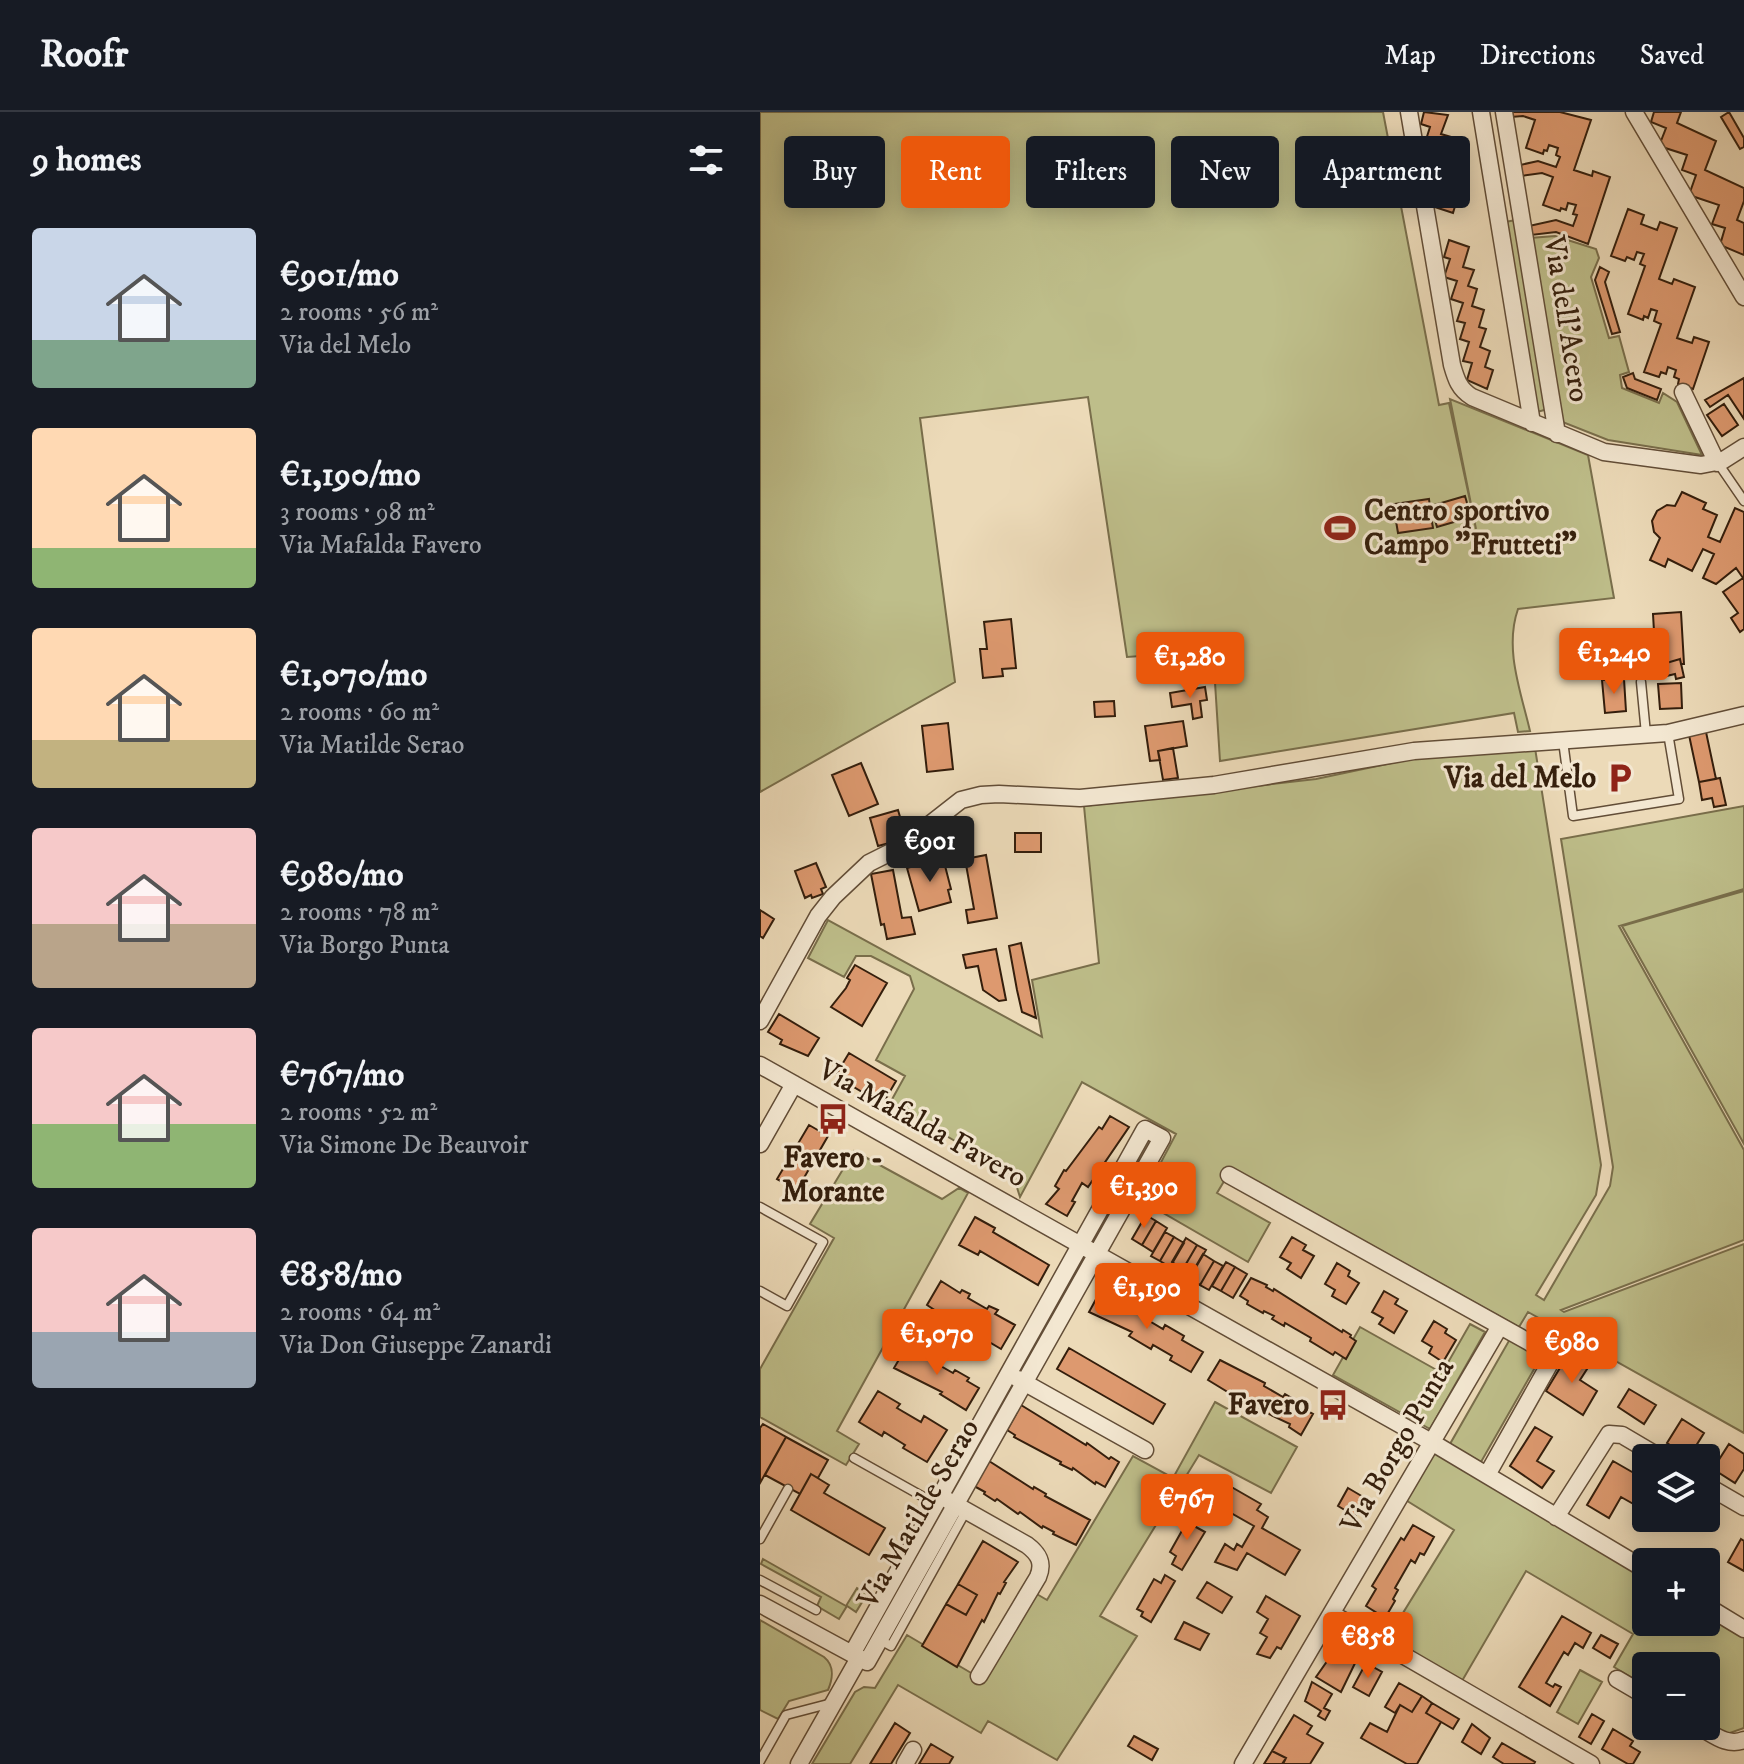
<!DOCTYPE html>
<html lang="en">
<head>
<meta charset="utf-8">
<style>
  :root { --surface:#171b24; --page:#242831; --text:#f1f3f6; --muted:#9ea1a6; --line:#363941; --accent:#ea580c }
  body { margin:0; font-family:"IM FELL DW Pica",serif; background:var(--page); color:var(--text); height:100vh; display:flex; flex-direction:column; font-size:30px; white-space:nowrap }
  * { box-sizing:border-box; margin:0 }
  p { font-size:26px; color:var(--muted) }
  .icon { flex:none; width:44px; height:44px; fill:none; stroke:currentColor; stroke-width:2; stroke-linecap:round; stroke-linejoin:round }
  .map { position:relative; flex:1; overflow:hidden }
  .panel { display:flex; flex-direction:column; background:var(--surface); width:760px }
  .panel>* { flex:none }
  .top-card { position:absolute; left:24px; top:24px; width:760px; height:72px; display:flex; gap:16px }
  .buttons { position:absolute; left:872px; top:1332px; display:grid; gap:16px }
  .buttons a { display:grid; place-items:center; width:88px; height:88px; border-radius:8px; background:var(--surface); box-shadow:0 4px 20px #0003; font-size:40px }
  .price { position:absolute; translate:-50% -68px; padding:0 18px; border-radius:8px; background:var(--accent); color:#fff; font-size:26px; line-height:52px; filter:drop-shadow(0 2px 4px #0008) }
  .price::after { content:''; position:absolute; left:50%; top:48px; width:24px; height:18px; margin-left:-12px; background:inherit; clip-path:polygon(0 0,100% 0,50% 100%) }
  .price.active { background:#222; color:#fff }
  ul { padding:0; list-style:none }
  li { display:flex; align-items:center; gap:24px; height:200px; padding:0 32px }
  li span { display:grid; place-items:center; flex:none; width:224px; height:160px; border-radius:8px; color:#555 }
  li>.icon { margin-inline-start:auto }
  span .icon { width:96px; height:96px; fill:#fffc; stroke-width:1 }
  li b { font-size:34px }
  h2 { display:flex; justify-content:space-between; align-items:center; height:96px; padding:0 32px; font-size:34px }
  .pill { padding:0 28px; border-radius:8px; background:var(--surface); box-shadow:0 4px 20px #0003; font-size:28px; line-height:72px }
  .pill.active { background:var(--accent); color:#fff }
  header { display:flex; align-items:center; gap:48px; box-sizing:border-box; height:112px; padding:0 40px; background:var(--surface); border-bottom:2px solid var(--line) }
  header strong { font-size:38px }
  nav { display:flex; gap:44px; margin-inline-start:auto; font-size:28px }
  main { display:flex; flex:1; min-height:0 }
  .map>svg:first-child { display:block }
</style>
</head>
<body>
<header>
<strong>Roofr</strong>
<nav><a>Map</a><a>Directions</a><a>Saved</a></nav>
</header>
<main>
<section class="panel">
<h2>9 homes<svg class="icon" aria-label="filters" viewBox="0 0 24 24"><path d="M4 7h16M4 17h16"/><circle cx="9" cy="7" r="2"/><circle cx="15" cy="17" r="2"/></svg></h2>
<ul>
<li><span style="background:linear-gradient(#c9d6e8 70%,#7fa58c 0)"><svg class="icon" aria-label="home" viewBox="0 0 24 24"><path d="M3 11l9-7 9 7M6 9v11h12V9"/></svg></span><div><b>€901/mo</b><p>2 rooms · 56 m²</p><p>Via del Melo</p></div></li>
<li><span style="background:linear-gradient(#ffd9b3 75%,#8fb573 0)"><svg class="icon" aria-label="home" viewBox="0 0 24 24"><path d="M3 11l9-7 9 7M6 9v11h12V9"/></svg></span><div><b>€1,190/mo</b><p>3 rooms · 98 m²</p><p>Via Mafalda Favero</p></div></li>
<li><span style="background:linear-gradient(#ffd9b3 70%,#c2b280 0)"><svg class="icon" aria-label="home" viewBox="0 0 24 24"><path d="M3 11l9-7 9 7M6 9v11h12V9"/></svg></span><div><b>€1,070/mo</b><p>2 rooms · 60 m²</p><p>Via Matilde Serao</p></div></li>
<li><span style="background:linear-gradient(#f6c9c9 60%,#b9a48a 0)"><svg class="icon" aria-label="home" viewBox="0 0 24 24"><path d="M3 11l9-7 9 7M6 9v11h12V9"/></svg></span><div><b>€980/mo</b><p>2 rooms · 78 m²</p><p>Via Borgo Punta</p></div></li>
<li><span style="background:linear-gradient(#f6c9c9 60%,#8fb573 0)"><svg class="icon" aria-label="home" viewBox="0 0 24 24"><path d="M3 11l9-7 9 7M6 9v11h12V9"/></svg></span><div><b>€767/mo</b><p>2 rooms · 52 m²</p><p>Via Simone De Beauvoir</p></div></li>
<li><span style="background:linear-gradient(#f6c9c9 65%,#9aa5b1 0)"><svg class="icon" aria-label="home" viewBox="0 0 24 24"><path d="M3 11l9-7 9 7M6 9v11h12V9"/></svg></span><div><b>€858/mo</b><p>2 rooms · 64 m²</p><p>Via Don Giuseppe Zanardi</p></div></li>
</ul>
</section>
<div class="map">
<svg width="984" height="1652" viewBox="0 0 984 1652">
  <rect width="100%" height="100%" fill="#ecdab8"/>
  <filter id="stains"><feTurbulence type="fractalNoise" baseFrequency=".0025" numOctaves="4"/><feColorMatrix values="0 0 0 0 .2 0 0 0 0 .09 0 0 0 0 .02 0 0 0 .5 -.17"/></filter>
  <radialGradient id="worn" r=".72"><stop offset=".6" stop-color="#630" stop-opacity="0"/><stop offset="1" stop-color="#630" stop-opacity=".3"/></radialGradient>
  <!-- green -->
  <path fill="#bebe8a" stroke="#796e4b" stroke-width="2" d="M0 0H623L679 293 689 291 716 417 690 287 828 343 854 486 758 497C744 537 761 580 770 619L758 620 754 601 460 649 453 539 367 545 328 285 160 306 195 570 0 680Z
    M756 108 788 297 777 300 745 110Z
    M795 124 836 137 839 146 831 165 849 226 859 224 869 260 860 263 862 276 899 291 903 281 917 290 942 343 848 328 800 309 770 126Z
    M775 636 841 1053 836 1083 776 1183 784 1188 850 1074 853 1055 801 727 984 694V777L859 814 984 1038V1128L801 1198 804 1200 984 1132V1321L768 1200 759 1215 472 1056 457 1081 510 1111 488 1150 381 1088 416 1022 322 970 260 1085 253 1063 130 991 145 964 116 948 154 877 150 864 111 844H96L84 865 48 846 68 808 282 925 272 868 339 851 324 694 556 667 660 645Z
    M984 779V1032L862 814Z
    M94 1039 182 1087 199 1076 208 1081 77 1319 99 1332 86 1353 0 1305V1257L74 1126 50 1112Z
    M710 1212 725 1220 670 1317 573 1263 600 1215 682 1261Z
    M750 1227 781 1245 721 1350 690 1332Z
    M455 1290 537 1335 511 1381 439 1343 340 1504 377 1524 297 1648 228 1609 221 1621 138 1573 90 1652H52L95 1580 104 1575 115 1576 147 1523 223 1568 275 1481 287 1488 373 1344 413 1366Z
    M673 1339 886 1467V1510H946V1503L984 1525V1616L967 1622 946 1609V1554H886V1574L854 1555 873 1522 766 1459 702 1569 627 1527 694 1418 644 1387Z
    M3 1447 86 1494 97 1476 107 1482 96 1500 87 1494 79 1507 57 1494 61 1485 1 1452Z
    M0 1508 64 1545C75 1554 73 1566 68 1578L29 1589 18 1607 0 1598Z
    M820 1558 842 1570 818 1612 797 1600Z"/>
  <!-- building -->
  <path fill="#dd996f" stroke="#341e0c" stroke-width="2" d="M664 0 688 3 681 22 691 25 686 41 696 44 690 64 696 66 691 81 698 84 693 101 675 95 681 78 669 74 676 55 667 52 672 33 665 31 670 15 661 12Z
    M750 0H800L831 8 814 58 832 64 833 59 850 65 828 132 796 120 771 123 769 114 796 108 813 114 817 103 813 102 816 93 808 91 806 98 801 96 800 99 783 93 793 65 782 61 761 64 760 53 778 49 796 55 800 45 796 43 798 36 789 33 787 39 784 38 783 42 766 36 775 8 763 4 751 5Z
    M894 0H921L917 11 956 29 945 58 984 76V89L977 108 984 111V143L960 133 965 116 952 112 959 93 929 83 936 63 922 58 927 43 899 34 906 16 891 10Z
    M969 0 984 26V35L980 37 961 5Z
    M868 97 884 103 881 112 897 118 900 110 917 116 899 167 912 172 914 167 935 175 917 226 932 231 934 225 949 230 933 277 918 272 919 267 914 265 916 258 908 255 906 262 901 260 899 265 884 260 901 212 894 209 897 199 891 197 888 206 884 204 883 208 868 202 885 154 880 152 884 142 877 140 874 148 867 145 865 149 851 144Z
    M689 128 709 135 703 155 714 158 708 174 717 177 712 194 724 198 719 215 726 217 720 235 730 239 725 255 733 258 727 277 707 268 712 251 703 249 709 230 700 227 705 211 697 209 703 191 691 187 697 169 684 165 690 147 684 145Z
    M840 155 849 160 845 170 860 220 852 222 835 168Z
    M873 261 875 267 901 277 897 288 867 276 863 265Z
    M984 266V307L968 283 950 295 945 288Z
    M964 292 978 313 962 324 947 303Z
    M922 380 946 391 943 397 957 403 948 425 960 430 975 396 984 400V517L980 520 971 506 978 501 963 480 983 466 976 456 956 472 943 466 954 442 943 437 932 459 908 447 905 455 890 448 900 426 894 420 892 409 897 399 907 393 915 394Z
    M705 384 711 405 677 415 671 394Z
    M669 387 671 404 636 409 634 392Z
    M671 404 673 416 638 421 636 409Z
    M921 500 924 552H921L920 547 896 554 893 502Z
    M251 507 256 556 242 557 243 564 223 566 220 537H227L224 510Z
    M862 540 864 567 842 568 840 542Z
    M920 547 924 565 916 567 915 562 898 566 896 554Z
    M864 567 866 599 845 601 842 568Z
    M921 571 922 596 900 597 898 572Z
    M445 575 447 588 440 589 442 605 433 607 431 592 412 595 410 581Z
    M354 589 355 604 335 605 334 590Z
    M423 609 427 634 398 639 400 648 390 649 385 614Z
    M188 611 193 657 167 660 162 614Z
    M946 620 956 667 939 670 929 623Z
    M413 636 418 666 403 668 398 639Z
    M101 651 118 692 89 704 72 663Z
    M960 666 966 693 954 695 952 686 942 688 939 670Z
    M138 698 143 715 134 717 137 729 118 734 110 706Z
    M255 721H281V740H255Z
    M226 743 237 806 208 811 206 798 214 797 205 747Z
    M183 746 191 777 188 778 191 790 159 799 147 756Z
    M56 751 66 775 61 777 63 782 52 786 51 783 45 786 35 759Z
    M133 758 142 806 151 805 155 822 127 827 124 812 121 813 111 762Z
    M0 798 14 807 3 826 0 824Z
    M261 831 270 875 276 906 262 900 257 878 249 834Z
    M236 837 246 888 239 889 223 878 218 854 206 856 203 843Z
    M95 853 127 871 102 914 71 895 86 876 90 868 87 866Z
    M19 902 59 926 48 944 20 932 22 928 8 920Z
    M89 941 136 969 125 988 116 983 114 987 82 968 84 965 77 961Z
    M350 1004 369 1015 328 1075 322 1071 312 1089 315 1090 307 1104 286 1092 299 1077 295 1074 304 1058 306 1059 339 1015 342 1017Z
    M49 1013 68 1024 37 1078 17 1067Z
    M386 1103 396 1109 382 1133 372 1127Z
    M215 1105 235 1116 233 1120 289 1153 278 1173 220 1139 218 1143 199 1133Z
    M396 1109 407 1116 393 1140 382 1133Z
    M405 1120 414 1125 400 1149 391 1144Z
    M414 1125 424 1131 410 1155 400 1149Z
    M532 1125 546 1133 543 1138 554 1144 541 1166 527 1157 531 1151 520 1145Z
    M426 1126 437 1133 423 1157 412 1150Z
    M437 1133 446 1138 432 1162 423 1157Z
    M443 1142 454 1149 440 1173 429 1166Z
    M454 1149 463 1154 449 1178 440 1173Z
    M466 1150 475 1155 461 1179 452 1174Z
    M577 1151 590 1159 588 1164 599 1171 586 1192 572 1184 575 1178 565 1172Z
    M475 1155 487 1162 473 1186 461 1179Z
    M491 1166 507 1173 506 1175 513 1179 514 1177 582 1220 583 1218 591 1223 590 1225 596 1229 586 1247 575 1240 573 1243 550 1229 551 1226 525 1211 524 1214 512 1207 514 1204 504 1199 503 1201 487 1192 488 1189 480 1184Z
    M181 1169 200 1181 202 1178 210 1182 208 1186 227 1197 229 1194 238 1198 235 1202 255 1213 241 1237 229 1230 228 1232 197 1211 195 1213 178 1204 179 1201 167 1193Z
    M624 1179 638 1187 635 1192 647 1199 634 1221 619 1212 623 1206 612 1200Z
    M340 1180 362 1193 364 1189 383 1201 381 1204 403 1217 405 1213 424 1224 422 1228 443 1240 431 1260 410 1248 412 1244 393 1233 391 1237 369 1224 372 1220 329 1200Z
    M674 1209 687 1217 685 1221 696 1228 683 1250 669 1241 672 1235 662 1229Z
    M147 1234 156 1240 158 1237 173 1246 172 1249 193 1261 195 1258 209 1266 207 1269 219 1276 206 1298 180 1282 182 1280 134 1256Z
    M309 1236 405 1292 393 1312 297 1257Z
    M809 1241 829 1254 820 1268 837 1279 823 1303 786 1279Z
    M460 1248 505 1271 504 1274 523 1285 525 1282 542 1292 540 1295 553 1302 541 1323 529 1315 530 1312 492 1294 494 1291 472 1279 471 1282 448 1268Z
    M869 1277 896 1293 884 1312 858 1295Z
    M118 1279 140 1292 137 1296 161 1310 164 1304 187 1318 167 1350 143 1336 145 1333 124 1320 122 1324 99 1310Z
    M261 1293 326 1333 327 1331 349 1347 351 1345 359 1350 345 1375 336 1370 335 1372 313 1356 312 1358 300 1352 301 1350 254 1325 255 1323 247 1318Z
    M922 1307 944 1321 929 1345 907 1331Z
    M3 1312 26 1325 0 1371V1316Z
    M775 1315 792 1325 777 1349 794 1359 782 1376 750 1354Z
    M26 1325 68 1348 58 1366 51 1362 40 1382 5 1363Z
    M969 1332 984 1342V1357L975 1371 953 1357Z
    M229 1349 273 1377 274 1375 286 1382 285 1384 330 1408 316 1433 293 1422 294 1420 283 1414 282 1416 260 1400 258 1402 237 1387 235 1389 224 1382 225 1380 214 1374Z
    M853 1349 886 1368V1399L861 1385 849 1406 827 1393Z
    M51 1362 69 1373 64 1381 125 1416 109 1443 31 1398Z
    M454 1365 501 1392 497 1398 508 1405 502 1416 540 1438 525 1463 487 1441 477 1458 455 1450 465 1432 474 1438 477 1432 482 1435 494 1414 443 1385Z
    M588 1376 605 1386 595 1404 578 1394Z
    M433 1399 440 1403 434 1414 445 1420 422 1458 412 1452 416 1444 410 1440Z
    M653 1413 674 1425 664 1443 660 1441 655 1451 651 1448 635 1476 638 1478 633 1487 635 1489 625 1506 606 1494 616 1477 612 1474 641 1426 644 1428Z
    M981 1427 984 1429V1459L968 1450Z
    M223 1429 258 1450 244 1470 246 1471 240 1482 238 1481 224 1510 222 1508 197 1555 162 1534 186 1492 206 1503 217 1483 198 1472Z
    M405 1463 415 1469 391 1510 381 1504 383 1500 377 1497 394 1467 401 1471Z
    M447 1470 472 1485 462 1501 437 1486Z
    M198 1472 217 1483 206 1503 186 1492Z
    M506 1484 540 1504 521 1537 517 1535 510 1546 497 1542 507 1525 500 1521 508 1507 497 1500Z
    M802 1504 831 1521 823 1536 815 1531 808 1543 804 1540 786 1571 793 1575 795 1572 801 1575 790 1594 759 1575Z
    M424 1510 449 1522 440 1538 415 1527Z
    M841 1523 858 1532 850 1546 833 1536Z
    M575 1538 585 1543 588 1538 598 1545 581 1580 556 1565Z
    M606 1551 622 1560 609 1584 593 1575Z
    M552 1570 572 1582 564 1596 570 1599 565 1608 558 1604 561 1599 545 1589Z
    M639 1571 662 1584 652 1600 640 1593 635 1601 625 1595Z
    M662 1584 672 1591 666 1601 681 1610 657 1652H647L601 1626 610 1611 627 1620 640 1593 652 1600Z
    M672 1591 699 1607 693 1617 666 1601Z
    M832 1602 844 1609 831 1632 819 1625Z
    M534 1603 552 1614 547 1622 563 1631 550 1652H523L526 1646 512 1639Z
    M135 1611 150 1621 131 1652H110Z
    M712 1612 730 1626 721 1642 702 1630Z
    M853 1617 873 1629 870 1634 880 1640 873 1652H868L842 1637Z
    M374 1624 398 1637 392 1648 368 1634Z
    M742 1631 775 1650 774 1652H744L733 1645Z
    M171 1632 193 1645 189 1652H159Z
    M512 1639 526 1646 522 1652H504Z"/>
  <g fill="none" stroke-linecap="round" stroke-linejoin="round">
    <defs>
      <path id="service" d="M958 351 984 389
        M881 570 886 622
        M803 629 813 704 919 687 908 621
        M0 1095 63 1130 27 1194 0 1179
        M94 1346 176 1392
        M0 1427 28 1377
        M0 1468 56 1498
        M120 1528 131 1534 206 1399
        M0 1649 26 1603 72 1591"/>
      <path id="minor" d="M649 0 692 253C696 267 699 277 712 285L844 340 941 353 962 349 984 335
        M721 0 772 311
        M744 0 797 322
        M874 0 984 185
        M923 280 957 351
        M0 909 58 804 73 785 109 751 141 735 201 688 221 683 239 682 320 686 454 673 654 639 908 621 984 603
        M0 953 673 1331 886 1458
        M0 1032 34 972
        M469 1063 794 1244 727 1363
        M258 1267 385 1338
        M946 1373 984 1395
        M189 1389 267 1433C279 1442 284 1451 278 1465L219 1564
        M796 1405 849 1322 862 1323 901 1346
        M0 1492 107 1550 402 1026 385 1017 92 1542
        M946 1494 984 1517
        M572 1502 831 1652
        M857 1567 886 1584
        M938 1614C953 1622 967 1635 984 1628
        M39 1652 99 1546
        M145 1652 153 1638
        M483 1652 740 1214"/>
    </defs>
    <!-- service casing -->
    <use href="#service" stroke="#624d37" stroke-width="11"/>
    <!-- minor casing -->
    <use href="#minor" stroke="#624d37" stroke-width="19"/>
    <!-- service -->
    <use href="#service" stroke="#f3e7d1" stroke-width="8"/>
    <!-- minor -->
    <use href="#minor" stroke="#f3e7d1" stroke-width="16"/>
  </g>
  <!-- icons -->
  <defs>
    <symbol id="stadium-bare" viewBox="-9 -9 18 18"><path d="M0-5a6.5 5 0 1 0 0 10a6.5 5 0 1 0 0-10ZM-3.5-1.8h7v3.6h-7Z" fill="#8f2418" stroke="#f3e7d1" stroke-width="2.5" paint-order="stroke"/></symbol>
    <symbol id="parking-bare" viewBox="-9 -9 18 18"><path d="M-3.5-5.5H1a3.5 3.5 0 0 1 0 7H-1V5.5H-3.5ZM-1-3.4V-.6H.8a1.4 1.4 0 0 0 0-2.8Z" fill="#8f2418" stroke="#f3e7d1" stroke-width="2.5" paint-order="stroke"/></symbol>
    <symbol id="bus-bare" viewBox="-9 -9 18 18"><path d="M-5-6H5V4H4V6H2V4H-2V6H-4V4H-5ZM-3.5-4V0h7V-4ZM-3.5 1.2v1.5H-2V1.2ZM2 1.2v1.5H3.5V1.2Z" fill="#8f2418" stroke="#f3e7d1" stroke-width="2.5" paint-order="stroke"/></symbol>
  </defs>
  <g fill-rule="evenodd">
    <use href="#stadium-bare" x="558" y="394" width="44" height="44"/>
    <use href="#parking-bare" x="838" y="644" width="44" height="44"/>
    <use href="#bus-bare" x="51" y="985" width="44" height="44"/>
    <use href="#bus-bare" x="551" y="1271" width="44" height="44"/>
  </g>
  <g text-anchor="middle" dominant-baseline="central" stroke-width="6" stroke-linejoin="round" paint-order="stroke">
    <!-- street labels -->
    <g font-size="30" fill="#341e0c" stroke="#f3e7d1">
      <text transform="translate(806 207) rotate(81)">Via dell'Acero</text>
      <text transform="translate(162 1012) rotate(29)">Via Mafalda Favero</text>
      <text transform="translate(638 1334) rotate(-60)">Via Borgo Punta</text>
      <text transform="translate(159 1402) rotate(-60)">Via Matilde Serao</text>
    </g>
    <!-- poi labels -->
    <g font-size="30" font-weight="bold" fill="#341e0c" stroke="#f3e7d1" text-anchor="end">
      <text x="604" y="399" text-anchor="start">Centro sportivo<tspan x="604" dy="34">Campo "Frutteti"</tspan></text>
      <text x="836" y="666">Via del Melo</text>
      <text x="73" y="1046" text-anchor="middle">Favero -<tspan x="73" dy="34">Morante</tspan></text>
      <text x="549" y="1293">Favero</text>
    </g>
  </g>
  <rect width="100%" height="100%" filter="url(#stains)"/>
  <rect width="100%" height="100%" fill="url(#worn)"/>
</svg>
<div class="buttons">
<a><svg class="icon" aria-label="layers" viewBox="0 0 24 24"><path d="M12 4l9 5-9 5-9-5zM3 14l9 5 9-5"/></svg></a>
<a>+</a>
<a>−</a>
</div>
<b class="price" style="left:854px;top:584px">€1,240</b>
<b class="price" style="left:430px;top:588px">€1,280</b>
<b class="price active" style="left:170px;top:772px">€901</b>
<b class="price" style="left:384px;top:1118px">€1,390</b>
<b class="price" style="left:387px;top:1219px">€1,190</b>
<b class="price" style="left:177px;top:1265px">€1,070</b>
<b class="price" style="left:812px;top:1273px">€980</b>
<b class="price" style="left:427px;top:1430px">€767</b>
<b class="price" style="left:608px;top:1568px">€858</b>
<div class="top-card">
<a class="pill">Buy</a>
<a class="pill active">Rent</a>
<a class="pill">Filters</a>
<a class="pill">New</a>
<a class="pill">Apartment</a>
</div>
</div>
</main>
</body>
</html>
